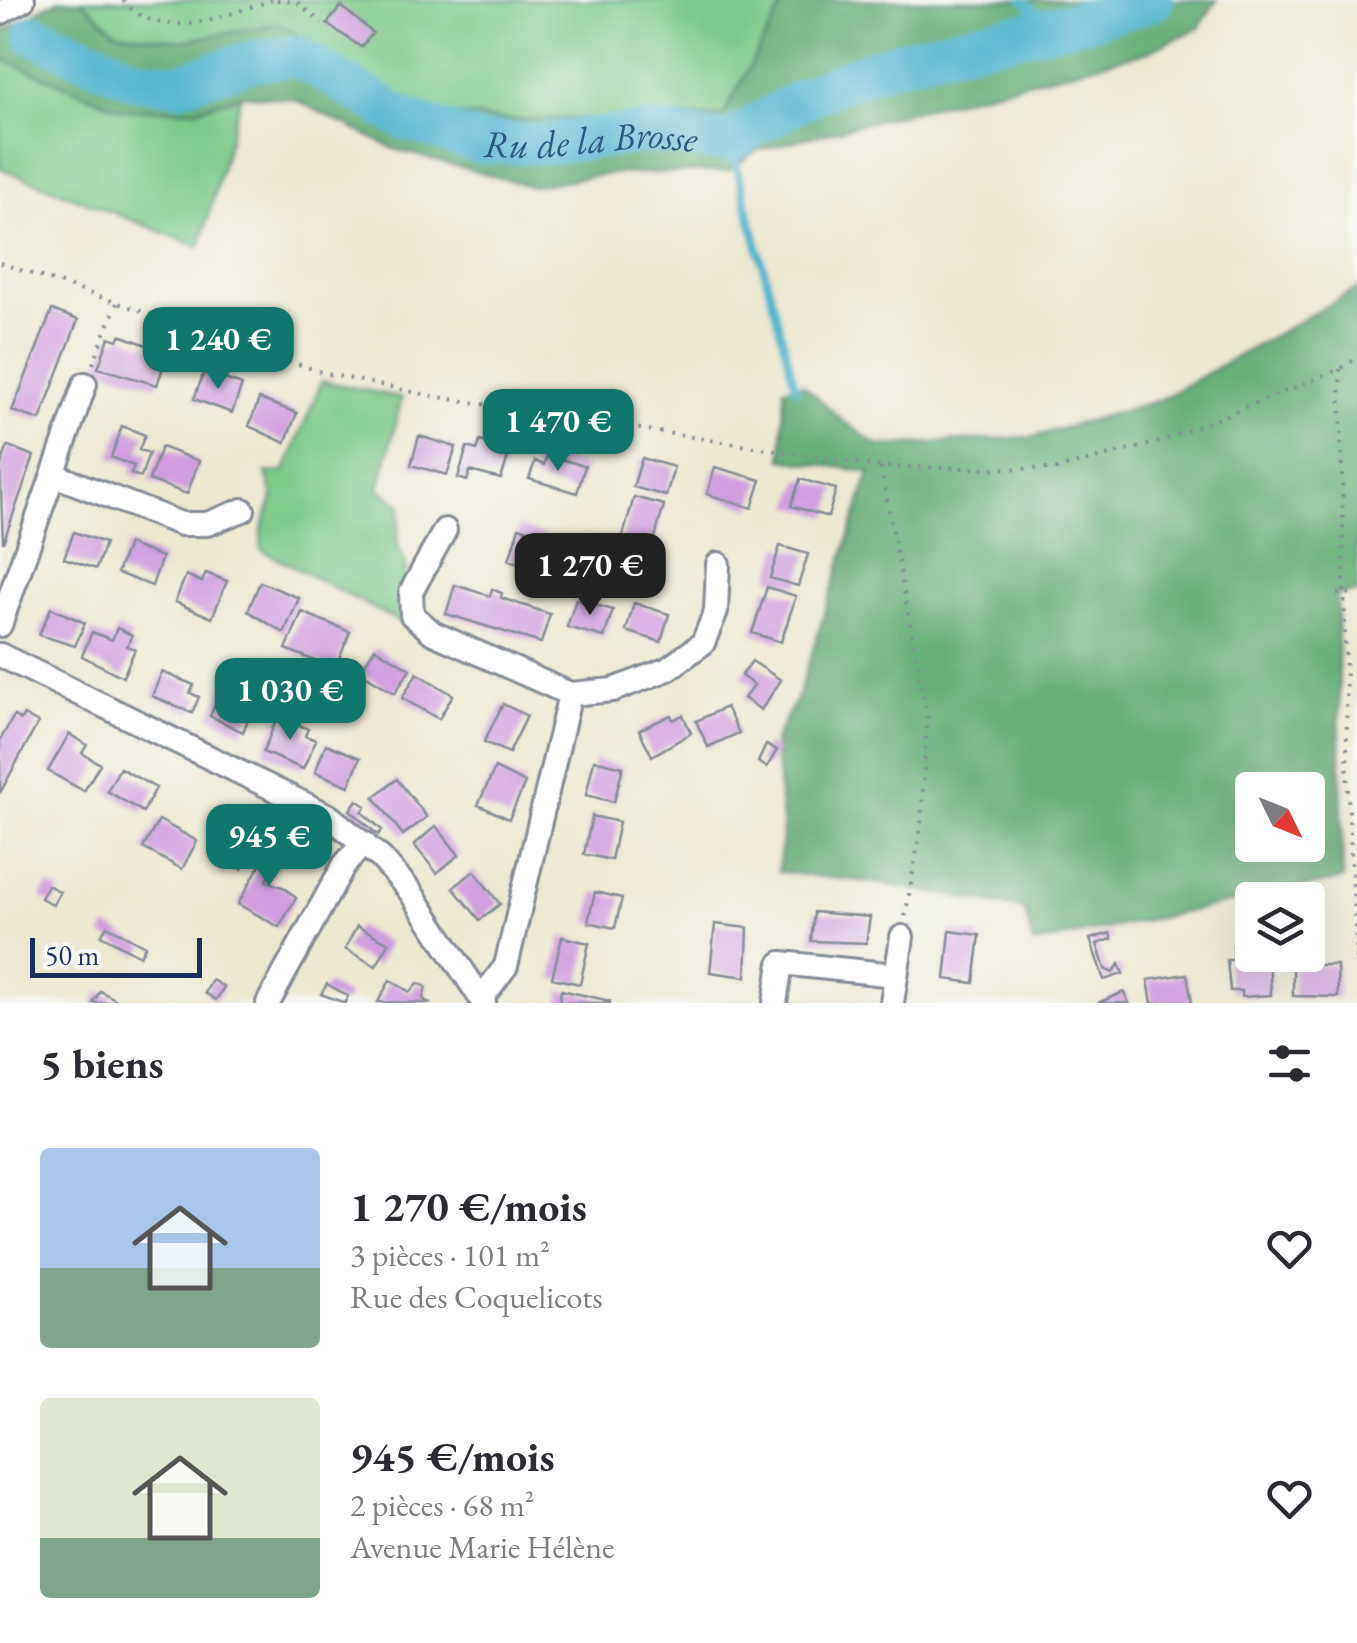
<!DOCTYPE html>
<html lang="fr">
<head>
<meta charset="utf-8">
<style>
  :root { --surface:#fff; --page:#f7f7f7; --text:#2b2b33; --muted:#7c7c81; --accent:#0f766e }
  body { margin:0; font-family:"EB Garamond",serif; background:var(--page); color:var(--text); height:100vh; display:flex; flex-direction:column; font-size:38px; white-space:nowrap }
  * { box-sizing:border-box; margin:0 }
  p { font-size:32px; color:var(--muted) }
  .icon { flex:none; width:55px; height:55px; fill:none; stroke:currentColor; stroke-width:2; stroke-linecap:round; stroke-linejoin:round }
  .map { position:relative; height:1003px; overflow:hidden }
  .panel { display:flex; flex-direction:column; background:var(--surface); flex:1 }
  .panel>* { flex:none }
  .needle { width:65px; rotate:133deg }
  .controls { position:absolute; left:1235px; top:772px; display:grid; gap:20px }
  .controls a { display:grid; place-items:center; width:90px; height:90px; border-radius:10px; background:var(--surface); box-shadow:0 10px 40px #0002; font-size:50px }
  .scale { position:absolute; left:30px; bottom:25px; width:172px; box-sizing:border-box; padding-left:10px; border:5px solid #1b2f5e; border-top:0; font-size:28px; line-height:35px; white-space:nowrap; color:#1b2f5e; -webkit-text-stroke:8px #f6f6f2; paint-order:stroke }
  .price { position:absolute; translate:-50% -85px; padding:0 22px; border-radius:20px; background:var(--accent); color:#fff; font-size:32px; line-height:65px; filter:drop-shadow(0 2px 5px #0008) }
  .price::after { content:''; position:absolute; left:50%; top:60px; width:30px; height:22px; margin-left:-15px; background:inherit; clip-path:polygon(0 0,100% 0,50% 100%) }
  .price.current { background:#222; color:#fff }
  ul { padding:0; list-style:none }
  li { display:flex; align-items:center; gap:30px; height:250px; padding:0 40px }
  li span { display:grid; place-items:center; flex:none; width:280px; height:200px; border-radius:10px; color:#555 }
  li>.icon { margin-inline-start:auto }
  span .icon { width:120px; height:120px; fill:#fffc; stroke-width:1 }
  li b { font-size:42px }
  h2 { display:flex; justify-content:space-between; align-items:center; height:120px; padding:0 40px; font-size:42px }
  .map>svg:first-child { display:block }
</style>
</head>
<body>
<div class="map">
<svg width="1357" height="1003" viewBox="0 0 1357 1003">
  <rect width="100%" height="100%" fill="#f6f6f2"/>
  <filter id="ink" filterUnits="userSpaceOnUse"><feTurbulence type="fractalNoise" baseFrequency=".01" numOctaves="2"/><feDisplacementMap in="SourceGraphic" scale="20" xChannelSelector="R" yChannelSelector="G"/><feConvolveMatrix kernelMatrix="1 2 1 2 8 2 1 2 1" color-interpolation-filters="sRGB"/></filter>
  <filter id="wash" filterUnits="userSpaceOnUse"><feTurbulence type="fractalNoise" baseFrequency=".0048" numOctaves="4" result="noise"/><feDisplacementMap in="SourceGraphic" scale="40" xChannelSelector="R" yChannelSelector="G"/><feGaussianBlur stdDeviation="2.25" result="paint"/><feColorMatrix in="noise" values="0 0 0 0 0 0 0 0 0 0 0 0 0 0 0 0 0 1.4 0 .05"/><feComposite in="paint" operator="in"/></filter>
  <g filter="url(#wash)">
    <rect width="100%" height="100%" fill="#ede8d0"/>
    <!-- green -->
    <path fill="#7cca8a" stroke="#4c7c74" stroke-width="2.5" d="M81 0H786L723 116 504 120 412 111 279 23 182 42 116 32Z
      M0 58 124 110 197 109 241 95 200 247 0 168Z
      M322 381 402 398 379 489 401 504 397 542 407 568 397 607 403 624 262 550 261 533 273 498 266 472 284 473Z"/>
    <!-- forest -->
    <path fill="#65ae76" stroke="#406e6a" stroke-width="2.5" fill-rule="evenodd" d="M57 0H81L116 32 182 41 279 23 412 111 504 120 723 116 786 0H1217L1199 28 1146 52 755 151 729 171 608 174 530 186 394 149 293 99 241 95 197 109 124 110 0 58V33Z
      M1357 289V593L1337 595 1343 879 1033 944 1024 909 878 883 778 872 783 829 774 741 798 696 870 472 782 459 784 388 803 384 843 421 879 446 1033 437 1159 400ZM1252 790H1308V845H1252Z"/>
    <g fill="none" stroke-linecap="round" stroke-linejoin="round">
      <!-- stream -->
      <path stroke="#51b6cf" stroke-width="8" d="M1023 0 1054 29
        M730 142 796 389"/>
      <!-- river -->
      <path stroke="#51b6cf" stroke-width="42" id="s1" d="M35 35 136 79 179 84 252 61 297 56 404 119 479 143 540 144 649 133 730 142C779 107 853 73 912 58 992 37 1074 27 1153 0"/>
    </g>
    <g id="blocks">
      <!-- building -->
      <path fill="#d09edf" d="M341 6 373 33 361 47 327 24Z
        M52 310 78 320 40 420 12 411Z
        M120 335 168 353 157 385 98 368 109 337 118 340Z
        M204 372 242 385 232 413 194 399Z
        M259 399 297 413 285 443 249 426Z
        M122 426 145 435 139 450 149 453 141 477 131 474 134 466 111 457Z
        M419 436 456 447 447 475 411 465Z
        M480 441 510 450 501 479 470 471 467 481 458 478 467 447 477 450Z
        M8 446 34 456 3 543 0 467Z
        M161 447 199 461 187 494 149 480Z
        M547 455 585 466 577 493 529 479 535 461 544 465Z
        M642 458 674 467 666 496 633 487Z
        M715 467 761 480 752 508 707 494Z
        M800 479 836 489 828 517 791 506Z
        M634 497 664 505 651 552 621 543Z
        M519 527 547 536 538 569 509 560Z
        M74 532 105 543 96 569 64 558Z
        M128 544 162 557 152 586 117 573Z
        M780 546 808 554 798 586 770 578Z
        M206 573 227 581 212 618 175 602 186 575 202 582Z
        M260 582 299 598 284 633 248 611Z
        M455 585 490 596 492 589 502 593 501 598 550 614 541 643 446 614Z
        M767 587 796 596 781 642 752 633Z
        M576 599 613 610 604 637 567 627Z
        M634 603 669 614 661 642 626 631Z
        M51 608 85 623 75 646 39 635Z
        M302 612 350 632 335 669 286 649Z
        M117 628 132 635 127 646 135 649 123 677 82 656 92 632 112 640Z
        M375 648 410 669 395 693 360 672Z
        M752 661 781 680 761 710 744 698 754 685 741 676Z
        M162 672 194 685 190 693 199 697 192 713 152 696Z
        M417 673 453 695 439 719 402 698Z
        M222 689 255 702 243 732 210 716Z
        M503 704 527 716 509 753 484 742Z
        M726 707 739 733 708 747 696 721Z
        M24 715 38 723 0 793V740L14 716 21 720Z
        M671 715 673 720 683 715 691 733 652 756 639 730Z
        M278 716 308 729 305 736 316 740 303 769 263 752Z
        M69 734 87 745 82 753 100 764 84 791 48 771Z
        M326 744 360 758 349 786 315 772Z
        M766 745 777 750 767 767 758 762Z
        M594 760 623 767 614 802 586 795Z
        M120 768 156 788 143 812 107 791Z
        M495 768 525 783 509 819 478 805Z
        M397 779 427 817 403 835 374 797Z
        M357 800 366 806 362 812 382 830 378 835 350 810Z
        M592 816 619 822 611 860 584 854Z
        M159 820 197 841 182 869 143 848Z
        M229 822 259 839 242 869 213 852Z
        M436 826 459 855 437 873 414 845Z
        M275 838 290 846 266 881 285 888 296 898 279 927 238 904Z
        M474 871 500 904 480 920 453 888Z
        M48 885 60 892 53 905 41 898Z
        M595 892 622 898 615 928 588 922Z
        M814 912 870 917 866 943 811 941Z
        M715 924 748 928 746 977 710 972Z
        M107 926 145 946 140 956 101 935Z
        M357 926 389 943 376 966 345 949Z
        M950 931 980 935 974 983 945 979Z
        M1110 933 1112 939 1097 944 1105 969 1113 973 1119 964 1123 974 1104 980 1090 939Z
        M562 937 589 943 580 984 552 978Z
        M1237 940H1248L1252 955H1269L1271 995 1242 997V991H1230L1227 960H1234L1233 946Z
        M1293 965H1337L1338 997 1293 996Z
        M1187 974 1192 1003H1152L1148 980Z
        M212 980 224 987 216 1000 205 993Z
        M390 980 410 992 418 983 426 987 423 999 429 1003 378 1002Z
        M327 984 348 996 345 1003 321 994Z
        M561 990 610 1001V1003H559Z
        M100 991 115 999 113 1003H93Z
        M1124 992 1129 1003H1098Z"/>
    </g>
  </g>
  <g filter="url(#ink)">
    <use href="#blocks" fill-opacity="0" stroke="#848c97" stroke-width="2.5"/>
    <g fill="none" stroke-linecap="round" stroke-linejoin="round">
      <defs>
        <path id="minor" d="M0 13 23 0
          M54 475 181 524H207L243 510
          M445 530 411 592 412 615 433 633 570 694 613 690 668 669 703 643 716 611 718 564
          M0 625 85 384
          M0 655 329 816 381 858 410 891 484 1003
          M481 999 506 966 570 694
          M268 1003 344 865 364 843
          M775 1003 781 963 895 975
          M892 1003 902 937"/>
      </defs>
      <!-- minor casing -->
      <use href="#minor" stroke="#848c97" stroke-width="28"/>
      <!-- path -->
      <path stroke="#848c97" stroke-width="4" stroke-dasharray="2.5 8" stroke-linecap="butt" d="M123 0C159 46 227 14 272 0
        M277 0 297 2 322 23
        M0 263 324 373 432 396 881 467 1057 469 1159 442 1340 369 1357 358
        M93 364 117 303
        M1340 369 1348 795 1357 966
        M881 468 927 716 921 826 905 918
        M1337 594 1357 593"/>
      <!-- minor -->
      <use href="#minor" stroke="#fff" stroke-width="22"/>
    </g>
  </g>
  <g text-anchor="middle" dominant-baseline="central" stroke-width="9" stroke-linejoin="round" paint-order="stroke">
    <!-- water labels -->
    <g font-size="38" font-style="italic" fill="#2b5880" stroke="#f6f6f2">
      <text stroke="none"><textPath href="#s1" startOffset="590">Ru de la Brosse</textPath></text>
    </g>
  </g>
</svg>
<div class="controls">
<a><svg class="needle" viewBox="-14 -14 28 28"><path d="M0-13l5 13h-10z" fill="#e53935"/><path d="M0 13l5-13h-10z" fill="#7c7c81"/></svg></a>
<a><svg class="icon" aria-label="layers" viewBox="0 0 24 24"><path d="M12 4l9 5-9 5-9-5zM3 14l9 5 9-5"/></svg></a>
</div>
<div class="scale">50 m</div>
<b class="price" style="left:218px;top:392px">1 240 €</b>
<b class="price" style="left:558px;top:474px">1 470 €</b>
<b class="price current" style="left:590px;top:618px">1 270 €</b>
<b class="price" style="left:290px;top:743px">1 030 €</b>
<b class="price" style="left:269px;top:889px">945 €</b>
</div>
<section class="panel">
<h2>5 biens<svg class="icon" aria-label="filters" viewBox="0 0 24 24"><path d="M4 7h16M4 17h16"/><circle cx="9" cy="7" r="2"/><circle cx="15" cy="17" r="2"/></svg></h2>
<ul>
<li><span style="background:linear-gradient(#a9c7e8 60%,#7fa58c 0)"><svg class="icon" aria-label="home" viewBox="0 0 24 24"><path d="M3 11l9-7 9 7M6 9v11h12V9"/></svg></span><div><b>1 270 €/mois</b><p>3 pièces · 101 m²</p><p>Rue des Coquelicots</p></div><svg class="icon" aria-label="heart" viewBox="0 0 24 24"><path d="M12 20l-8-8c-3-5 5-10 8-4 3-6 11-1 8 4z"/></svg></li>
<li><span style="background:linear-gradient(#dfe7d0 70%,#7fa58c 0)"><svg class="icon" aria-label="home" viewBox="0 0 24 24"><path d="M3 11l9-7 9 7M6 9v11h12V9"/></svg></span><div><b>945 €/mois</b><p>2 pièces · 68 m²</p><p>Avenue Marie Hélène</p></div><svg class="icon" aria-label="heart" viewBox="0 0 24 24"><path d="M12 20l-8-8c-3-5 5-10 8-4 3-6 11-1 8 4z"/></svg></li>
</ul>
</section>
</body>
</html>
